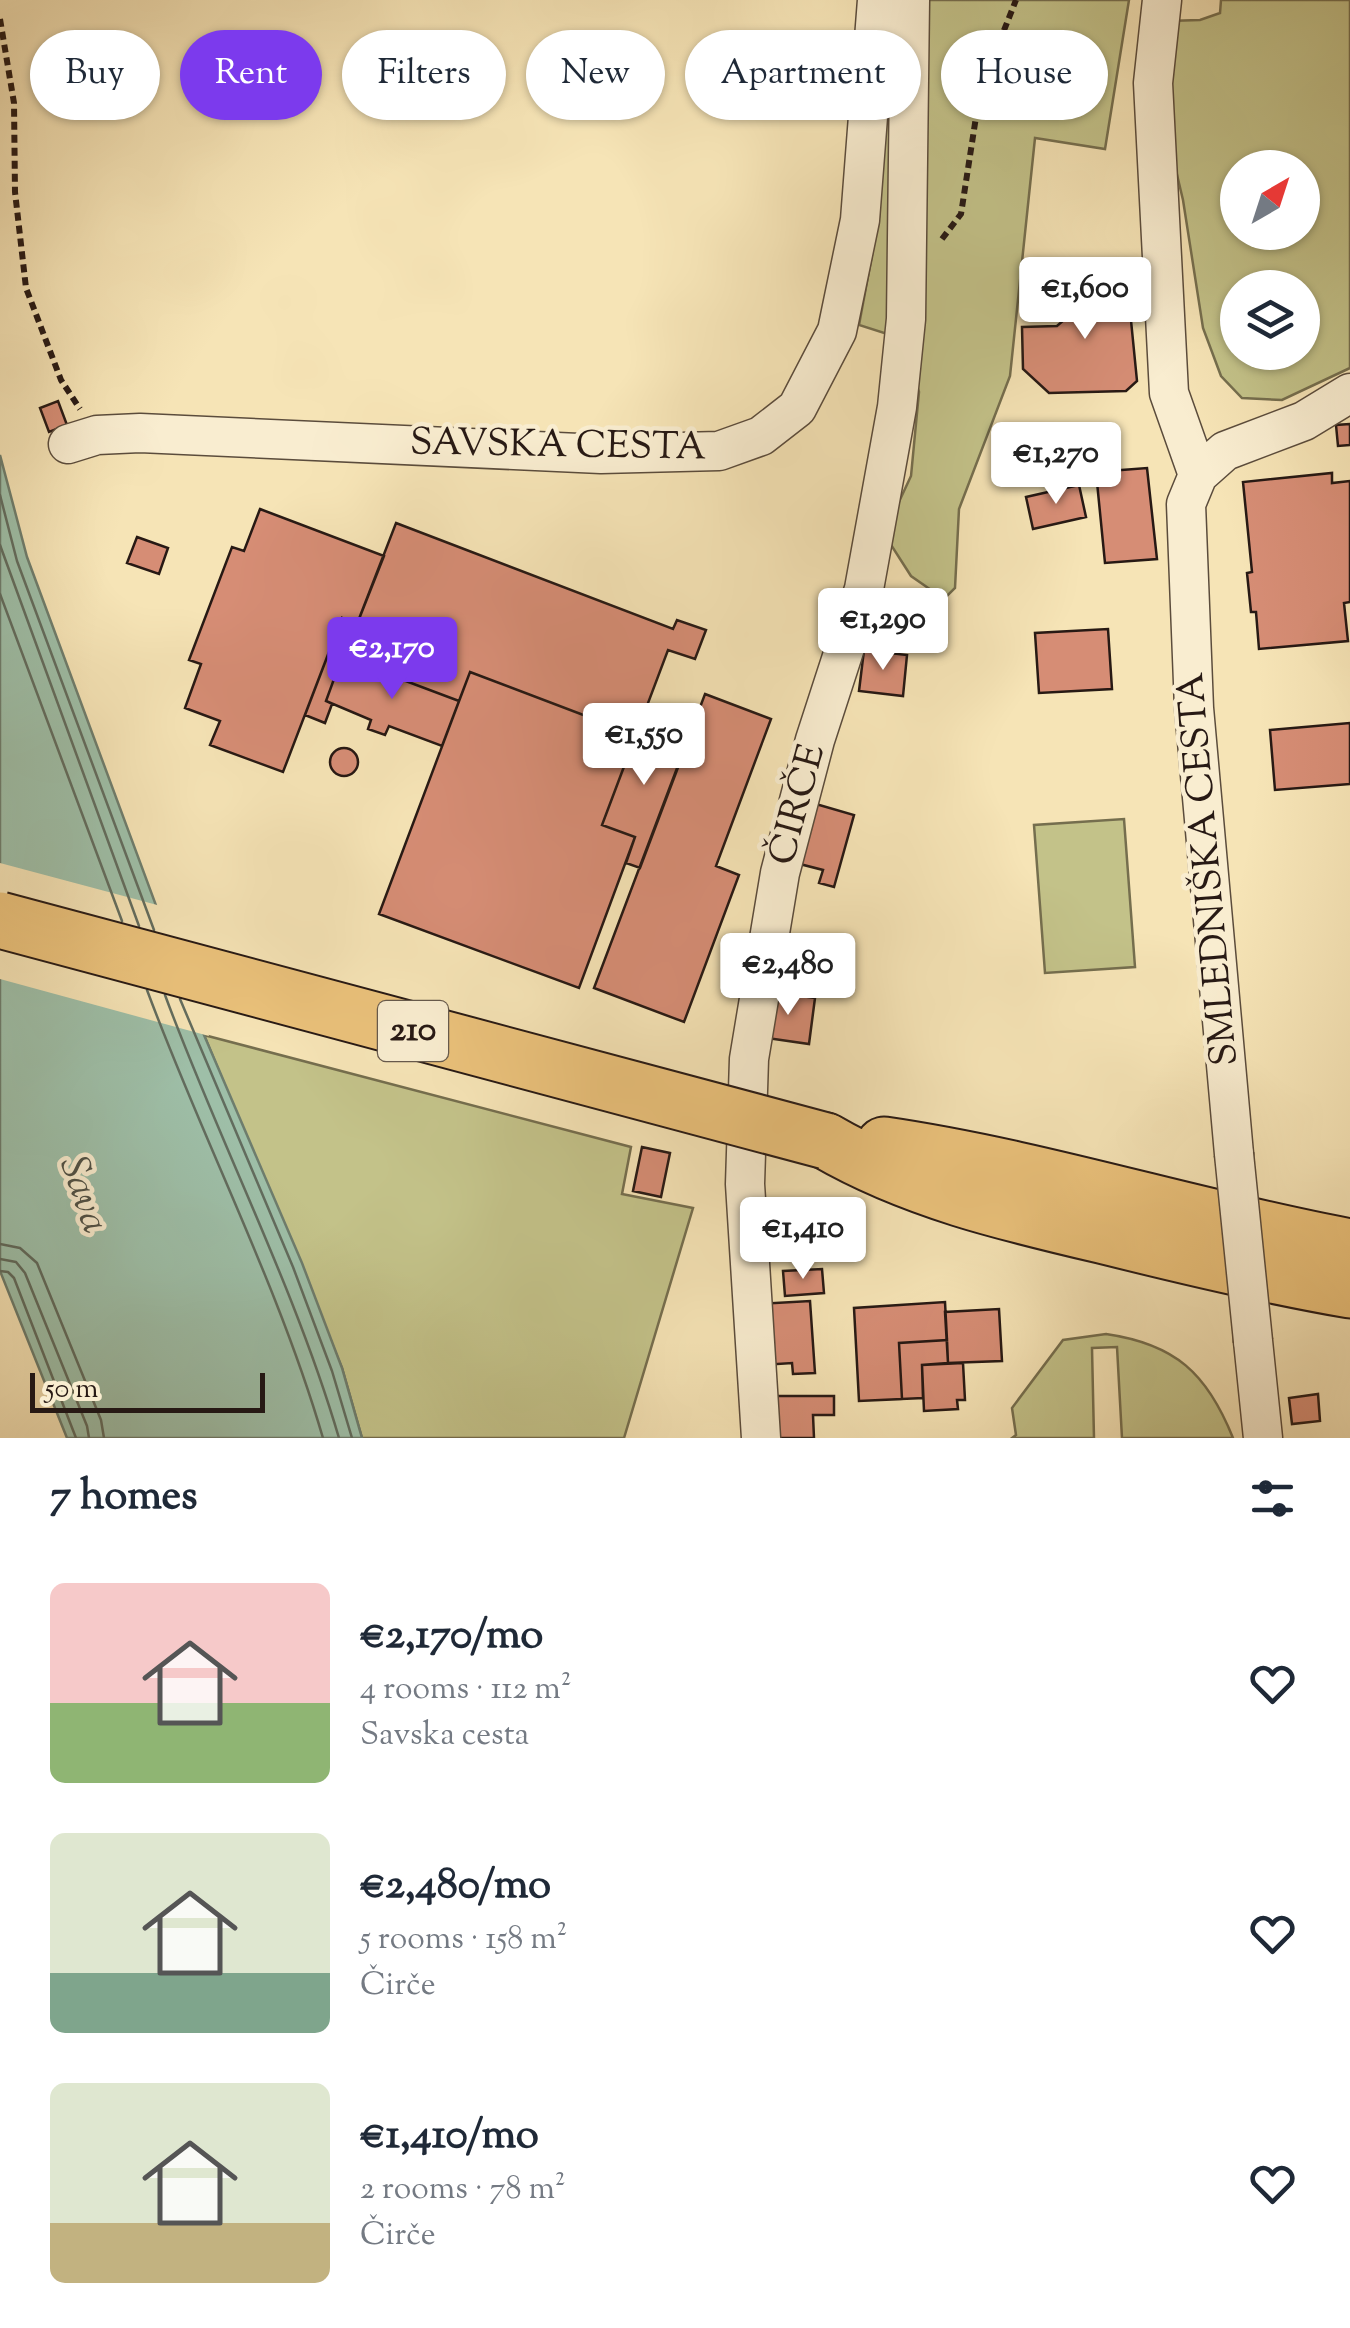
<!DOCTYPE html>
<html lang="en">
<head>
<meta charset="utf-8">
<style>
  :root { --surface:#fff; --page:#f6f6f7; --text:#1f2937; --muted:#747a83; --accent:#7c3aed }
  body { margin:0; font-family:"Sorts Mill Goudy",serif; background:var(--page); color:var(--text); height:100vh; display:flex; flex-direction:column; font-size:38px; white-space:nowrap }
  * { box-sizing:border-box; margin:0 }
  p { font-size:32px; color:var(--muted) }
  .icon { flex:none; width:55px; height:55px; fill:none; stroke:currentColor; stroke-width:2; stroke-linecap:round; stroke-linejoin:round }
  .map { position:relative; height:1438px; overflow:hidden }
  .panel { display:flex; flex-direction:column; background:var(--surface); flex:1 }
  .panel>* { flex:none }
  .guide { position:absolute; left:30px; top:30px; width:1290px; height:90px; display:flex; gap:20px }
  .needle { width:65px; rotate:39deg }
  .fabs { position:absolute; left:1220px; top:150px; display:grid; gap:20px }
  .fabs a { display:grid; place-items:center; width:100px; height:100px; border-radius:50%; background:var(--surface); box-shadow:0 2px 8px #0004; font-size:50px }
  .scale { position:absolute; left:30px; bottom:25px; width:235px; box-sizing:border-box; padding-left:10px; border:5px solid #271914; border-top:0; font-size:28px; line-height:35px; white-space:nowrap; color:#271914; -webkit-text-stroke:8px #f9edd0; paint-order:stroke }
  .price { position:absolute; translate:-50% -85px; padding:0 22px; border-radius:10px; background:#fff; color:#222; font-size:32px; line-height:65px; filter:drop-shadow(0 2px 5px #0008) }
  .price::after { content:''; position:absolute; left:50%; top:60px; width:30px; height:22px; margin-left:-15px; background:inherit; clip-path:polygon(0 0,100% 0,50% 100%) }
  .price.active { background:var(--accent); color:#fff }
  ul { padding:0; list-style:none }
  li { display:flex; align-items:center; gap:30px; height:250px; padding:0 50px }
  li span { display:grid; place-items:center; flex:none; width:280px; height:200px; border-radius:15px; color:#555 }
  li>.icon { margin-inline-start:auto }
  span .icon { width:120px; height:120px; fill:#fffc; stroke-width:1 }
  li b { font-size:42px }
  h2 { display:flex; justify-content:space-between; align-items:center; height:120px; padding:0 50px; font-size:42px }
  .tag { padding:0 35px; border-radius:45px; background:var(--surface); box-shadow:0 2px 8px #0004; font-size:35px; line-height:90px }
  .tag.active { background:var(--accent); color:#fff }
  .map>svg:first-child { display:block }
</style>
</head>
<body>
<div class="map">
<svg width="1350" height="1438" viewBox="0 0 1350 1438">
  <rect width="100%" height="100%" fill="#f6e4b6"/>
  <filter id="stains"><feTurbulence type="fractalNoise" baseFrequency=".002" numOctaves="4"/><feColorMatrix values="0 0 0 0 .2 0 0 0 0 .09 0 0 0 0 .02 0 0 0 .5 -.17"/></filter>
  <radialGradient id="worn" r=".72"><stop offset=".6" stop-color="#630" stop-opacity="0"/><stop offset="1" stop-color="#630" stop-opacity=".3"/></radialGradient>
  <!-- green -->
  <path fill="#c3c289" stroke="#756e4e" stroke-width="2.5" fill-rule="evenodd" d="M893 0H1129L1105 149 1035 138 1010 376 959 509 955 588 944 599 911 576 884 534 911 476 919 392 900 338 859 325 879 217Z
    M1221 0H1350V368L1282 400 1242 398 1221 376 1203 328 1183 200 1169 141 1168 21 1200 20 1220 13ZM1238 168H1302V232H1238ZM1238 288H1302V352H1238Z
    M1124 819 1135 967 1045 973 1034 825Z
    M204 1035 631 1147 622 1194 693 1208 624 1438H362L342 1368Z
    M1106 1334C1175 1344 1207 1373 1233 1438H1122L1117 1347 1092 1348 1094 1438H1012L1016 1435 1012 1408 1063 1340Z"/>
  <!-- water -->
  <path fill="#9ebfa8" stroke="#6e7d6d" stroke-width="2.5" d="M0 455 27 557 204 1035 302 1263 342 1368 362 1438H67L0 1271Z"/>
  <!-- pier -->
  <path fill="#f6e4b6" d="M0 863 161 906 209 1036 0 979Z"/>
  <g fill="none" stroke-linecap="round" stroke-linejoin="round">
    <!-- shore -->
    <path stroke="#626c5e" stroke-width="2.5" d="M0 495 17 561 154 930
      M0 545 139 926
      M0 594 122 921
      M147 990C203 1141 278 1284 323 1438
      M165 995C220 1144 294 1285 339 1438
      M180 999 293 1267 332 1371 352 1438
      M0 1244 20 1248 37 1263 101 1420 104 1438
      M0 1259 16 1262 25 1273 87 1426 89 1438
      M0 1271 8 1272 14 1278 76 1438"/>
  </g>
  <!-- building -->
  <path fill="#d68d75" stroke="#271914" stroke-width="2.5" d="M1127 280 1137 381 1126 391 1049 393 1023 369 1022 327 1057 326 1065 319 1062 283Z
    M58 401 67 425 49 432 40 408Z
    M1350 424V445L1338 446 1336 425Z
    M1147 468 1157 559 1105 563 1096 472Z
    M1332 473V483L1350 481V602L1344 603 1348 641 1259 649 1256 612H1251L1247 573 1252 572 1243 482Z
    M1079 485 1086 517 1033 529 1026 497Z
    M260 509 384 556 357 624 342 618 283 772 210 745 220 721 185 708 201 664 189 660 232 547 244 551Z
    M396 523 673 629 677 620 706 630 695 659 668 650 636 735 470 672 459 701 342 657 326 701 332 704 325 723 305 715 342 618 357 624Z
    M137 537 168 548 159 574 127 563Z
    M1108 629 1112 689 1039 693 1035 633Z
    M864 650 907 655 903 696 859 691Z
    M342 657 459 701 442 746 389 726 385 735 368 729 371 720 326 701Z
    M470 672 636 735 602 825 635 837 579 988 379 914Z
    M705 694 771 719 716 866 739 875 684 1022 594 988Z
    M1350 723V784L1275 790 1270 730Z
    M640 724 688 741 640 868 626 863 635 837 602 825Z
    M330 762a14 14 0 1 1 28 0a14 14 0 1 1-28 0Z
    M809 802 854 815 834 887 819 883 823 870 792 862Z
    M791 953 827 957 823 982 787 977Z
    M767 991 815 998 809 1044 761 1037Z
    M642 1147 670 1153 661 1197 633 1191Z
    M822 1269 824 1293 785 1296 783 1271Z
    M810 1301 815 1373 793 1374 792 1363 761 1365 757 1304Z
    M945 1302 947 1340 899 1343 902 1399 859 1401 854 1308Z
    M999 1309 1002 1361 948 1363 945 1312Z
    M947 1340 948 1363 922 1365 923 1398 902 1399 899 1343Z
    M963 1363 965 1400H957L958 1409 924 1411 922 1365Z
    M1318 1394 1320 1421 1292 1424 1289 1398Z
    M766 1396H834V1415H813L814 1438H766Z"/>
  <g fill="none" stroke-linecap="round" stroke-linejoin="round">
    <defs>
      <path id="street" d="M1162 0 1153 83 1169 393 1198 475
        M68 444 97 435 140 433 601 454 719 451 761 436 797 408 837 331 860 220 877 0
        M1234 1154 1194 708 1186 504 1198 475 1225 451 1304 421 1350 393
        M1253 1341 1263 1438
        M761 1438 745 1184 749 1059 780 873 815 740 864 589 897 407 906 319 910 0"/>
      <path id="primary" d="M826 1141C914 1192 1011 1214 1109 1237 1189 1257 1269 1276 1350 1290
        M884 1145C1041 1168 1194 1218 1350 1247"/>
    </defs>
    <!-- street casing -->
    <use href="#street" stroke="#5b4c3c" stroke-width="41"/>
    <!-- primary casing -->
    <use href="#primary" stroke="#271914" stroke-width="59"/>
    <!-- path -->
    <path stroke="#271914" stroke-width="6" stroke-dasharray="8 5" stroke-linecap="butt" d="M0 19 14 103 15 192 26 288 61 380 80 409
      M942 239 961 214 980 91 1016 0"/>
    <!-- street -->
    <use href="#street" stroke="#f9edd0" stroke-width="38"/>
    <!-- primary -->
    <use href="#primary" stroke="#ebc27b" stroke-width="55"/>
    <defs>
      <path id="street-bridge" d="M1234 1154 1253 1341"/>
      <path id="primary-bridge" d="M0 920 826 1141"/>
    </defs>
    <!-- street-bridge casing -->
    <use href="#street-bridge" stroke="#5b4c3c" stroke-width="41" stroke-linecap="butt"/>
    <!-- primary-bridge casing -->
    <use href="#primary-bridge" stroke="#271914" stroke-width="59" stroke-linecap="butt"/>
    <!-- street-bridge -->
    <use href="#street-bridge" stroke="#f9edd0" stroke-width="38"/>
    <!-- primary-bridge -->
    <use href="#primary-bridge" stroke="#ebc27b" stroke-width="55"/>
  </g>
  <g text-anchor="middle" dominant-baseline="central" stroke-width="9" stroke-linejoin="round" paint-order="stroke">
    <!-- shield labels -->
    <rect fill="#f9edd0" stroke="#66594c" stroke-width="2.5" x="378" y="1001" width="70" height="60" rx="8"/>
    <g font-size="35" font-weight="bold" fill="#271914">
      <text x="413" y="1031">210</text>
    </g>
    <!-- street labels -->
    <g font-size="38" fill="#271914" stroke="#f9edd0">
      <text transform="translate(558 447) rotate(1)">SAVSKA CESTA</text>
      <text transform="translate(799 805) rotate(-75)">ČIRČE</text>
      <text transform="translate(1210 869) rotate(-95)">SMLEDNIŠKA CESTA</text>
    </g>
    <!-- water labels -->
    <g font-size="40" font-style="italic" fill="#515348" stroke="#f9edd0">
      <text transform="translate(82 1195) rotate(71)">Sava</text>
    </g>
  </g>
  <rect width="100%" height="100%" filter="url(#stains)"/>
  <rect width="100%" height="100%" fill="url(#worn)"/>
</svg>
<div class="fabs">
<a><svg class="needle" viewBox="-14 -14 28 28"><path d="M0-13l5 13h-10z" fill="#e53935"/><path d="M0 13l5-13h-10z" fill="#747a83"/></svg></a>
<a><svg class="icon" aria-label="layers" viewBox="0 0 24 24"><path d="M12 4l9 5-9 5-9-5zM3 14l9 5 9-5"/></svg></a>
</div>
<div class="scale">50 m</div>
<b class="price" style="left:1085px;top:342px">€1,600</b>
<b class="price" style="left:1056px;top:507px">€1,270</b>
<b class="price" style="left:883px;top:673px">€1,290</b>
<b class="price active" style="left:392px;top:702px">€2,170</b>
<b class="price" style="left:644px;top:788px">€1,550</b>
<b class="price" style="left:788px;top:1018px">€2,480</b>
<b class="price" style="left:803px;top:1282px">€1,410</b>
<div class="guide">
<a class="tag">Buy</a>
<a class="tag active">Rent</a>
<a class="tag">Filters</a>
<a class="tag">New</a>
<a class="tag">Apartment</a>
<a class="tag">House</a>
</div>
</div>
<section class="panel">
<h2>7 homes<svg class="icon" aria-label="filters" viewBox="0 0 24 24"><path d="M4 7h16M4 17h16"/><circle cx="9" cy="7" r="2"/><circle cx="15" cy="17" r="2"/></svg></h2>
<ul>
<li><span style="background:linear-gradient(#f6c9c9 60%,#8fb573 0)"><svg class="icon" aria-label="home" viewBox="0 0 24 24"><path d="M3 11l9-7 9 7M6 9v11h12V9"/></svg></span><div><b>€2,170/mo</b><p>4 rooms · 112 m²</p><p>Savska cesta</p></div><svg class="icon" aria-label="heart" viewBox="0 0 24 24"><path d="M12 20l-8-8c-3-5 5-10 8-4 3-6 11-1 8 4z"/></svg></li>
<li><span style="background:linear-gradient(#dfe7d0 70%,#7fa58c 0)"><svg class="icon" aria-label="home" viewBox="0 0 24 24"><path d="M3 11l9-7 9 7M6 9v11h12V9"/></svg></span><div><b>€2,480/mo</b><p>5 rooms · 158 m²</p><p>Čirče</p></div><svg class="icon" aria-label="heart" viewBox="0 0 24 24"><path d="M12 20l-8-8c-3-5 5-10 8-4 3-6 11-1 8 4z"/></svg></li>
<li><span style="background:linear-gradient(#dfe7d0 70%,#c2b280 0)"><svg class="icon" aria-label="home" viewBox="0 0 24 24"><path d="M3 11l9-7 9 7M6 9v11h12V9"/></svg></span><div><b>€1,410/mo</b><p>2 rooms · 78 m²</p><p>Čirče</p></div><svg class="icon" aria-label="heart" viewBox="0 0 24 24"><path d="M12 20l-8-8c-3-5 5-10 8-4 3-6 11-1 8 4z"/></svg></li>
</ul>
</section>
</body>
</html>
